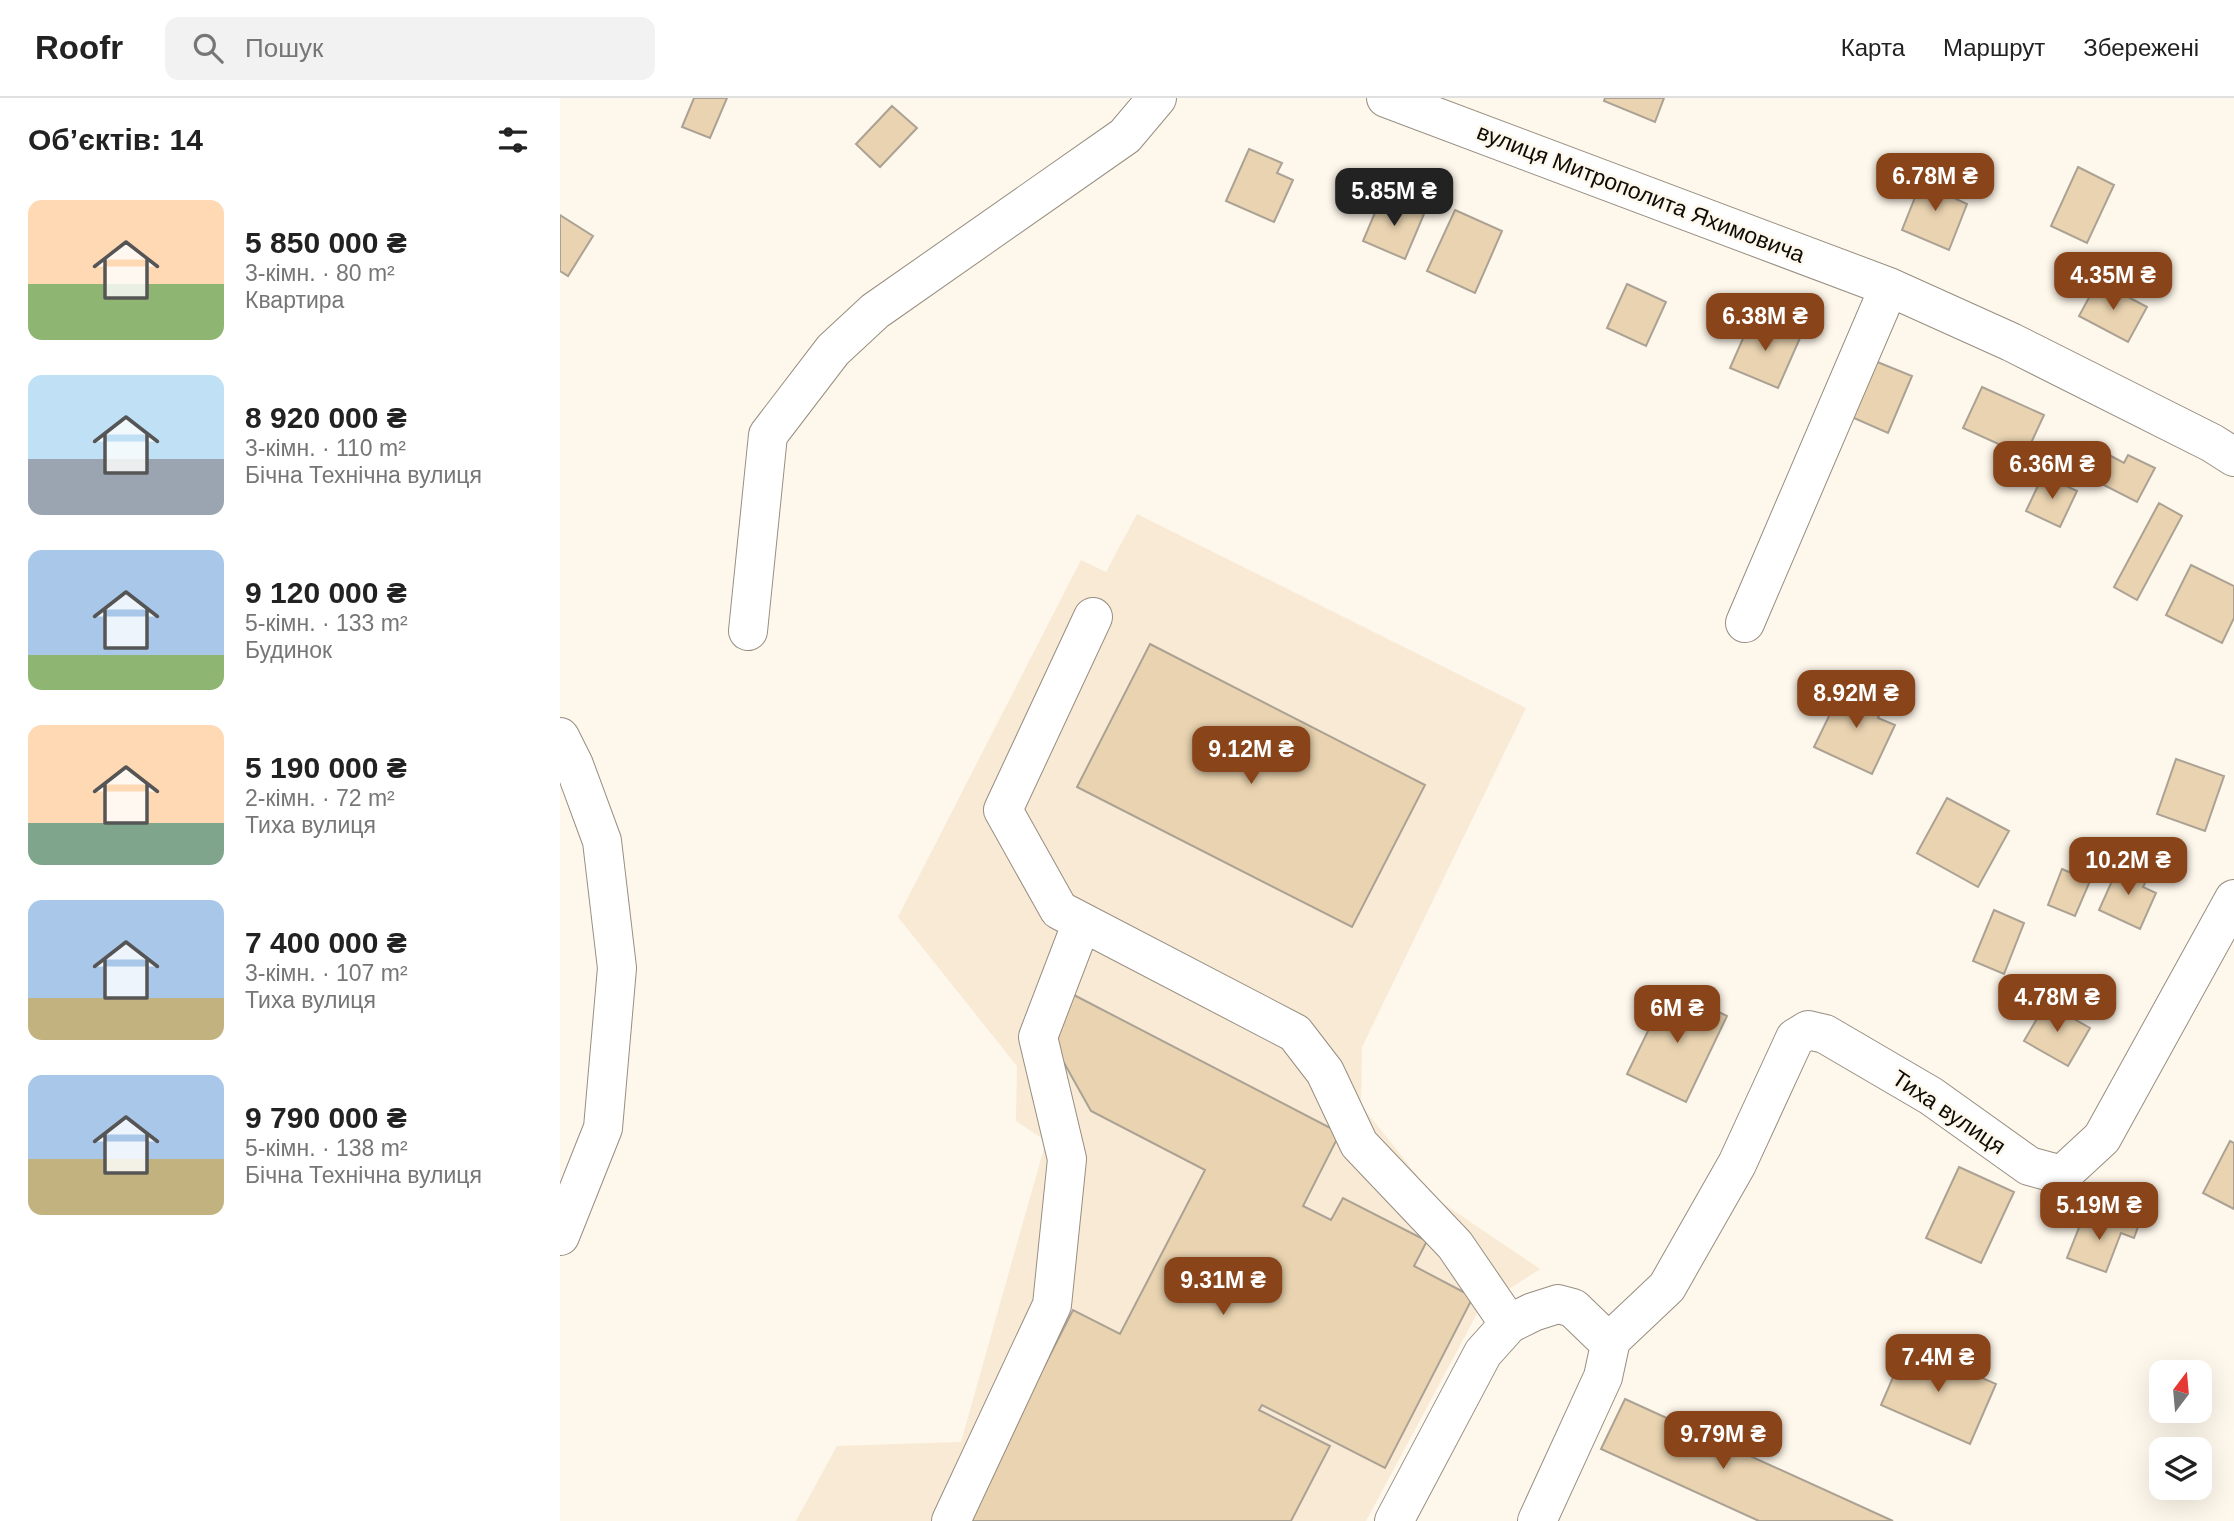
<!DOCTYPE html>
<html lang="uk">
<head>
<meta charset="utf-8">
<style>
  :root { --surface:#fff; --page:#f2f2f2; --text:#222; --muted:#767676; --line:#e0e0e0; --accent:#894519 }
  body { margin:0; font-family:Arial,sans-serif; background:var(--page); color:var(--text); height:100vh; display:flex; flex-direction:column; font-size:26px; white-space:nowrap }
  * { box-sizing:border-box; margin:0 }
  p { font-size:23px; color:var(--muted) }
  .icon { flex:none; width:38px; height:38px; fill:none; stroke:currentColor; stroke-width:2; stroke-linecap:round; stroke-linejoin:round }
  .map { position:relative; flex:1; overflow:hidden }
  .drawer { display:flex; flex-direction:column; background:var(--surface); width:560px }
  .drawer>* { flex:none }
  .needle { width:46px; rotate:16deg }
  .tools { position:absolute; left:1589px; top:1262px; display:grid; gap:14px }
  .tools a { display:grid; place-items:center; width:63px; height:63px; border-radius:14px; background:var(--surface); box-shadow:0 7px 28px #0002; font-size:35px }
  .price { position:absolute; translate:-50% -60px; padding:0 16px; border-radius:14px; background:var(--accent); color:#fff; font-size:23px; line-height:46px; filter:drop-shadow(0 2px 4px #0008) }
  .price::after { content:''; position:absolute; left:50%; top:42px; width:21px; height:16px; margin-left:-10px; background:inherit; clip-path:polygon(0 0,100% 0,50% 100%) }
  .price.selected { background:#222; color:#fff }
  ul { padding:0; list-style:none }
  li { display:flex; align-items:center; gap:21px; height:175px; padding:0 28px }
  li span { display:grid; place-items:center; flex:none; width:196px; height:140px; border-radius:14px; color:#555 }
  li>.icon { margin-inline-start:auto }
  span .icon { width:84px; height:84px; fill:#fffc; stroke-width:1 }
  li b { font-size:30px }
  h2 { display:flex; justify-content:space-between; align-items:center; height:84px; padding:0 28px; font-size:30px }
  header { display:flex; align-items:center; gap:42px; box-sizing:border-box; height:98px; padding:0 35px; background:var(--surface); border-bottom:2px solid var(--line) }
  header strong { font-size:33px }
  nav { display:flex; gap:38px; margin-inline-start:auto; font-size:24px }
  .search { width:490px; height:63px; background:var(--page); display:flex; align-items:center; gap:18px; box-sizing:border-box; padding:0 24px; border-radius:14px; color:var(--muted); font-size:26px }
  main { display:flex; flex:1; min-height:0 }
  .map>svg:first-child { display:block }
</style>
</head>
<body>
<header>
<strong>Roofr</strong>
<div class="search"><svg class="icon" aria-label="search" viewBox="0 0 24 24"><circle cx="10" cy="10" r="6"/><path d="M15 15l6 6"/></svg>Пошук</div>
<nav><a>Карта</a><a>Маршрут</a><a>Збережені</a></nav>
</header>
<main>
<section class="drawer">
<h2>Об’єктів: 14<svg class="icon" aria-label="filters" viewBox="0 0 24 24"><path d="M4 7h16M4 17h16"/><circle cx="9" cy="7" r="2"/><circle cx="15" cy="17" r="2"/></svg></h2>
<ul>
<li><span style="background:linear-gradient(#ffd9b3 60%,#8fb573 0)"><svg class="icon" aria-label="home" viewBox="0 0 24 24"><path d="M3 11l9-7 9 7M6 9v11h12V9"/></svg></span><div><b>5 850 000 ₴</b><p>3-кімн. · 80 m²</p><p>Квартира</p></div></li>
<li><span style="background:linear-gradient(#bfe0f5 60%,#9aa5b1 0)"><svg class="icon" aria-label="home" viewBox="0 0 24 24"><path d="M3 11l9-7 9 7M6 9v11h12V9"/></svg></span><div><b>8 920 000 ₴</b><p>3-кімн. · 110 m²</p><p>Бічна Технічна вулиця</p></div></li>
<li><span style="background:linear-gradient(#a9c7e8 75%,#8fb573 0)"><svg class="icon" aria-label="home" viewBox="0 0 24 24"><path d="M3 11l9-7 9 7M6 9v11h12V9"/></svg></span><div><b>9 120 000 ₴</b><p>5-кімн. · 133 m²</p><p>Будинок</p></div></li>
<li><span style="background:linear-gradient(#ffd9b3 70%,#7fa58c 0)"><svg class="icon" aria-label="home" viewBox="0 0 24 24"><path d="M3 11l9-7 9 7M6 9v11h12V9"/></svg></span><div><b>5 190 000 ₴</b><p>2-кімн. · 72 m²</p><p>Тиха вулиця</p></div></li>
<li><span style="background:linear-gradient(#a9c7e8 70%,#c2b280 0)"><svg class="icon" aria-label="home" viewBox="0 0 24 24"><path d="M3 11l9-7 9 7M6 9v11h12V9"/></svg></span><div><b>7 400 000 ₴</b><p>3-кімн. · 107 m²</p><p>Тиха вулиця</p></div></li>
<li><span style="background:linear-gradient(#a9c7e8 60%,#c2b280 0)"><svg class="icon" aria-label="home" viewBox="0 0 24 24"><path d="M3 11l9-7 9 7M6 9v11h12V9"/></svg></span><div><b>9 790 000 ₴</b><p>5-кімн. · 138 m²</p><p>Бічна Технічна вулиця</p></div></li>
</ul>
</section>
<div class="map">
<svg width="1674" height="1423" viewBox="0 0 1674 1423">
  <rect width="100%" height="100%" fill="#fef7eb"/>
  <!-- built -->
  <path fill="#f8ead5" d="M577 416 966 610 802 949 801 1007 875 1100 980 1171 920 1210 806 1423H236L277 1348 401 1344 486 1043 456 1023 457 968 338 819 521 462 546 474Z"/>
  <!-- building -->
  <path fill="#e9d3b0" stroke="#aba294" stroke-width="2" d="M134 0H167L150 40 122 29Z
    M1045 0H1104L1095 24 1044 3Z
    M332 8 357 30 320 69 296 46Z
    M689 51 722 65 717 75 733 82 714 124 666 103Z
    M1518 69 1554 87 1527 145 1491 128Z
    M1364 77 1398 91 1394 100 1407 106 1389 152 1342 132Z
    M822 98 864 116 845 161 803 143Z
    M895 112 942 133 915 195 867 173Z
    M0 117 33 138 8 178 0 173Z
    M1538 183 1587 209 1568 244 1519 218Z
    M1067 186 1106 204 1086 248 1047 230Z
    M1192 220 1240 240 1218 290 1170 270Z
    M1310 261 1352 278 1328 335 1287 317Z
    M1422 289 1484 317 1465 358 1403 330Z
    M1549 357 1564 365 1568 357 1595 370 1577 404 1536 383Z
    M1483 377 1517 393 1500 429 1466 413Z
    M1599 405 1622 418 1577 502 1554 489Z
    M1631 467 1674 488V520L1662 545 1606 517Z
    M590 546 865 687 792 829 517 689Z
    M1285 585 1325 604 1318 620 1335 627 1312 676 1254 649Z
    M1616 661 1664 678 1645 733 1597 716Z
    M1387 700 1449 733 1418 789 1357 755Z
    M1560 765 1589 777 1583 789 1596 795 1580 831 1539 812Z
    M1502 771 1530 783 1515 818 1488 807Z
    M1434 812 1464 825 1444 876 1413 863Z
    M1109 890 1167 918 1126 1004 1067 976Z
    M514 897 780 1035 743 1108 771 1122 783 1100 867 1143 854 1168 913 1199 825 1370 702 1307 699 1312 770 1348 731 1423H405L513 1212 560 1236 645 1072 531 1013 489 938Z
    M1486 905 1530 930 1508 968 1464 943Z
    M1670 1043 1674 1045V1111L1643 1095Z
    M1399 1069 1454 1094 1421 1165 1366 1140Z
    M1524 1117 1550 1127 1553 1119 1578 1129 1574 1140 1561 1135 1546 1174 1507 1160Z
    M1347 1247 1436 1286 1410 1346 1321 1307Z
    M1065 1301 1333 1423H1199L1041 1351Z"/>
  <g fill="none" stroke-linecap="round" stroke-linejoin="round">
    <defs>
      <path id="minor" d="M826 0 1329 189 1451 244 1652 345 1674 359
        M533 519 443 712 499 812 735 935 765 974 799 1046 895 1147 949 1226
        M1185 525 1329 189
        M188 533 208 337 273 252 315 213 565 38 597 0
        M0 639 14 667 42 743 57 870 43 1030 0 1138
        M391 1423 492 1207 507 1061 478 939 522 824
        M834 1423 923 1255 949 1226 973 1214 998 1206 1013 1210 1042 1238 1051 1242 1107 1189 1177 1066 1235 940 1248 932 1265 936 1371 998 1469 1068 1502 1077 1542 1040 1674 801
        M977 1423 1043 1279 1051 1242"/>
    </defs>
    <!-- minor casing -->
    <use href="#minor" stroke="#978e81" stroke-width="40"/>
    <!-- minor -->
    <use href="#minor" stroke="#fff" stroke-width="38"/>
  </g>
  <g text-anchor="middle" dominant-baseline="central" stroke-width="5" stroke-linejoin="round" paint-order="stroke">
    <!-- street labels -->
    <g font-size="23" fill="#0f0c07" stroke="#fef7eb">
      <text transform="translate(1081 95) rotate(21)">вулиця Митрополита Яхимовича</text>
      <text transform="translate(1389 1014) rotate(34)">Тиха вулиця</text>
    </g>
  </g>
</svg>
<div class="tools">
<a><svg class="needle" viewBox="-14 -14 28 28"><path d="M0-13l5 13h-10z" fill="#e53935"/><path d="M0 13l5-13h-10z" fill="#767676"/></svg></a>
<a><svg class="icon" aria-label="layers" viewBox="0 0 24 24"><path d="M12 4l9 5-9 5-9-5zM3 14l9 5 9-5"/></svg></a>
</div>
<b class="price" style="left:1375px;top:115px">6.78M ₴</b>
<b class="price selected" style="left:834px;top:130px">5.85M ₴</b>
<b class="price" style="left:1553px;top:214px">4.35M ₴</b>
<b class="price" style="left:1205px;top:255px">6.38M ₴</b>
<b class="price" style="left:1492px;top:403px">6.36M ₴</b>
<b class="price" style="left:1296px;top:632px">8.92M ₴</b>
<b class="price" style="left:691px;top:688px">9.12M ₴</b>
<b class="price" style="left:1568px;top:799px">10.2M ₴</b>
<b class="price" style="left:1497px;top:936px">4.78M ₴</b>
<b class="price" style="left:1117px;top:947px">6M ₴</b>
<b class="price" style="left:1539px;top:1144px">5.19M ₴</b>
<b class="price" style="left:663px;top:1219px">9.31M ₴</b>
<b class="price" style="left:1378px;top:1296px">7.4M ₴</b>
<b class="price" style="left:1163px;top:1373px">9.79M ₴</b>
</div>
</main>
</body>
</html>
